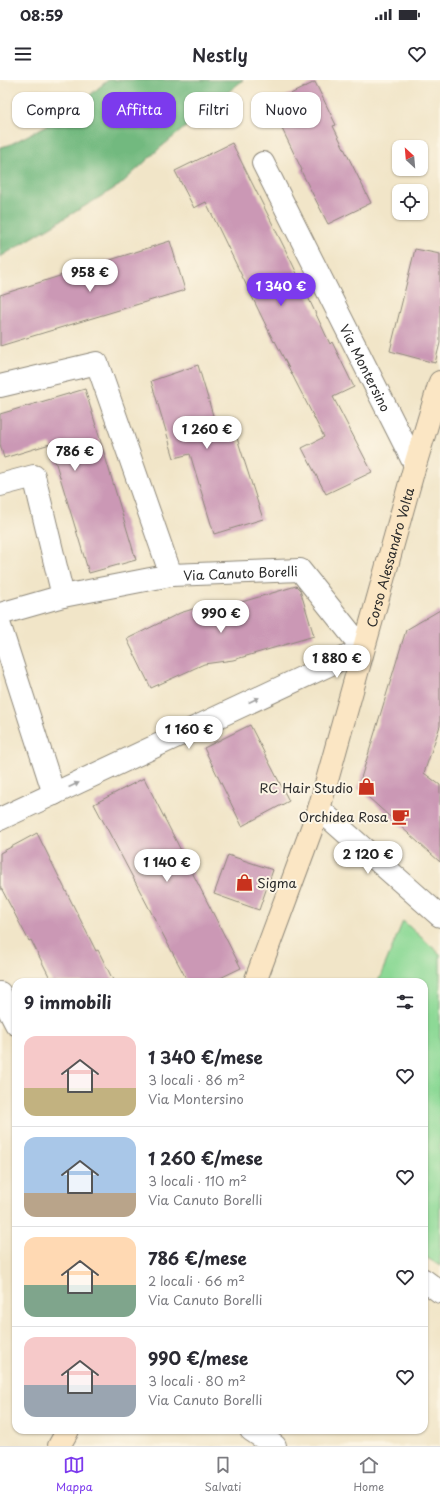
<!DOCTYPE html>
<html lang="it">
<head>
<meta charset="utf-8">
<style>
  :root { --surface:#fff; --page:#f7f7f7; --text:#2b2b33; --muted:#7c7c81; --line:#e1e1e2; --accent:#7c3aed }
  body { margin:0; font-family:"Playpen Sans",sans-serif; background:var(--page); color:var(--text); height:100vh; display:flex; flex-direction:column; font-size:15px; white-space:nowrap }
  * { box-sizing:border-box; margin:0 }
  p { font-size:13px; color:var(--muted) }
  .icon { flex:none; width:22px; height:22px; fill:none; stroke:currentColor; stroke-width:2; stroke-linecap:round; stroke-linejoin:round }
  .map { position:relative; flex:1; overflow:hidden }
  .side { position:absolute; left:12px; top:898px; width:416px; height:456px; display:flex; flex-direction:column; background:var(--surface); border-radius:12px; box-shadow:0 1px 3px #0004 }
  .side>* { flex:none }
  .top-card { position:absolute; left:12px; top:12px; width:416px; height:36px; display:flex; gap:8px }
  .needle { width:26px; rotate:334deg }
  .fabs { position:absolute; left:392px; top:60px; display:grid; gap:8px }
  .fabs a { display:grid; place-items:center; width:36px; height:36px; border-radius:8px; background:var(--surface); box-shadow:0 1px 3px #0004; font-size:20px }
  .price { position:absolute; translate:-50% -34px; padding:0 9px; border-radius:14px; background:#fff; color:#222; font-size:13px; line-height:26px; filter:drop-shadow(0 1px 2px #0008) }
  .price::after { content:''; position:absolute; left:50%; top:24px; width:12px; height:9px; margin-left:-6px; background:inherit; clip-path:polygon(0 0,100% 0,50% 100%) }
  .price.on { background:var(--accent); color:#fff }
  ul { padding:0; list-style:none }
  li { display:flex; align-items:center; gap:12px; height:100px; padding:0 12px }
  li+li { border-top:1px solid var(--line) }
  li span { display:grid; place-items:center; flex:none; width:112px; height:80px; border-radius:12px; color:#555 }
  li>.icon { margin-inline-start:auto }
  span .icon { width:48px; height:48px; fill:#fffc; stroke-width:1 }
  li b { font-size:17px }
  h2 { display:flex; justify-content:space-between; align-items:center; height:48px; padding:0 12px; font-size:17px }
  .tag { padding:0 14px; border-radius:12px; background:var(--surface); box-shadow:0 1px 3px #0004; font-size:14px; line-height:36px }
  .tag.on { background:var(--accent); color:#fff }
  .status { display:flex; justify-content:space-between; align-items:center; height:28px; padding:0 20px; background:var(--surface); direction:ltr }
  .status svg { height:11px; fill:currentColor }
  header { display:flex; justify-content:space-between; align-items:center; height:52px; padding:0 12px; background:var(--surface); font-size:18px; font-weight:600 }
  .tab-bar { display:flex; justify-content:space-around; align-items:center; height:56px; border-top:1px solid var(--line); background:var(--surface); font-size:11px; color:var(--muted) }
  .tab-bar a { display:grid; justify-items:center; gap:2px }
  .tab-bar .on { color:var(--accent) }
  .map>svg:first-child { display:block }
</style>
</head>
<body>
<div class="status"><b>08:59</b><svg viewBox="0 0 49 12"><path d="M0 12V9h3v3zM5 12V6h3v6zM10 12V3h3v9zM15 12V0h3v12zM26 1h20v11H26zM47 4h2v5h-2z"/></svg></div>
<header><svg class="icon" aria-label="menu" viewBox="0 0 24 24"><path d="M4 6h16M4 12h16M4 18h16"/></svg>Nestly<svg class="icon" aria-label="heart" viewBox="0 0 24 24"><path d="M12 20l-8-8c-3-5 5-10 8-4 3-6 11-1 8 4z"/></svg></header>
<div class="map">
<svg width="440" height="1366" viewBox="0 0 440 1366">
  <rect width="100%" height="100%" fill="#fcf5e5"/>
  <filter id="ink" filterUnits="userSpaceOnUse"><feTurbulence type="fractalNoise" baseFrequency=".025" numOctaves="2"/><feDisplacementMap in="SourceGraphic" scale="8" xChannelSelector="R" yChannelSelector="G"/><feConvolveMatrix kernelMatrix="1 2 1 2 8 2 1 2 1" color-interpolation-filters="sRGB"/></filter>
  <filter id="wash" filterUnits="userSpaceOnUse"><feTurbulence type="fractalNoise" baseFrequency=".012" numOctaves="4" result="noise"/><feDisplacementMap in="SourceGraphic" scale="16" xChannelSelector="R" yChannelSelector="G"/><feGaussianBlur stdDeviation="0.9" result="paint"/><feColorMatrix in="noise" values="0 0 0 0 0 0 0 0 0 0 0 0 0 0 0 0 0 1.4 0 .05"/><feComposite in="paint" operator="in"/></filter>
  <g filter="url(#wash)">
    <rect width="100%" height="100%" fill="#f1e5c8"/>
    <!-- green -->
    <path fill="#8dd996" stroke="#5c8260" d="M403 841 440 874V1186L424 1176V902H378Z"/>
    <!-- forest -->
    <path fill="#72b97f" stroke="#4e7255" d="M108 0H243L160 68 120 105 0 177V67L9 65 65 36Z"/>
    <g id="blocks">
      <!-- building -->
      <path fill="#cb98b5" d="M315 2 336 45 333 46 371 123 328 144 301 91 302 90 270 24Z
        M232 63 292 183 330 264 332 262 354 307 333 317 372 392 326 414 302 368 324 357 275 261 274 262 206 122 194 128 175 91Z
        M170 161 185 210 0 266V215Z
        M415 169 440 174V263L435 283 390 271Z
        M198 285 220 359 236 355 263 439 214 454 190 374 174 378 151 301Z
        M85 309 136 480 89 493 50 364 4 378 0 364V334Z
        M296 506 300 510 314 556 233 580 204 584 151 608 127 559 180 533 216 522 218 529Z
        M440 530V646L424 693 440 705V782L358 708 406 550Z
        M250 645 289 721 242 746 204 668Z
        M144 698 241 888 212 902H188L94 724Z
        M37 753 96 871 98 870 114 902H52L31 860 29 861 0 806V773Z
        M228 775 273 790 259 830 214 814Z"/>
    </g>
  </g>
  <g filter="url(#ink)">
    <use href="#blocks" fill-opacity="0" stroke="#8e887a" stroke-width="1"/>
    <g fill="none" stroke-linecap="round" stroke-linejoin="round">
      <defs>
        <g id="street">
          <path id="s1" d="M263 83 415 385"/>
          <path d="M0 306 97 283 171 495"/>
          <path d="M0 405 34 396 63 516"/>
          <path id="s2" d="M0 534 63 516 171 495 300 490 363 569 0 739"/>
          <path d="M0 546 54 714"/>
          <path d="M319 729 440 836"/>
          <path d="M0 913 16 944"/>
          <path d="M424 1200 440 1212"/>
          <path d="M251 1350 275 1366"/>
        </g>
        <g id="secondary">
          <path id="s3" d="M255 902 319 729 415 385 440 302"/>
          <path d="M59 1366 68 1350"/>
        </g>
      </defs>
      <!-- street casing -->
      <use href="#street" stroke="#8e887a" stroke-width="24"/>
      <!-- secondary casing -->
      <use href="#secondary" stroke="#8e887a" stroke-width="24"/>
      <!-- street -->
      <use href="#street" stroke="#fff" stroke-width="22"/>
      <!-- secondary -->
      <use href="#secondary" stroke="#fbe6c4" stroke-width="22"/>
    </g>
    <!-- one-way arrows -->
    <defs><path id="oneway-solid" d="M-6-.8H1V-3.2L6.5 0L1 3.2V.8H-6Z"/></defs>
    <g fill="#a0a0a0">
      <use href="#oneway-solid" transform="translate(254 620) rotate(-25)"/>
      <use href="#oneway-solid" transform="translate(74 705) rotate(-25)"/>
    </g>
  </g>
  <!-- icons -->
  <defs>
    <symbol id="shop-bare" viewBox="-9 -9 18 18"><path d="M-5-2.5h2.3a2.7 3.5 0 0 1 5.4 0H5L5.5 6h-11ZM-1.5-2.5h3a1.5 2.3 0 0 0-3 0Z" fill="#c8321e" stroke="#fcf5e5" stroke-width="2.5" paint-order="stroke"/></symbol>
    <symbol id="cafe-bare" viewBox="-9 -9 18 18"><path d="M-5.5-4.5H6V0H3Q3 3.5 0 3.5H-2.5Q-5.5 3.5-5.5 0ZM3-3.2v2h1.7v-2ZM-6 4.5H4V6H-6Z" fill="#c8321e" stroke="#fcf5e5" stroke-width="2.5" paint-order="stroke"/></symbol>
  </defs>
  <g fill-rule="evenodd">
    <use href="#shop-bare" x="354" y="694" width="25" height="25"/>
    <use href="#cafe-bare" x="388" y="724" width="25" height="25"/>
    <use href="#shop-bare" x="232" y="790" width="25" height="25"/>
  </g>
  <g text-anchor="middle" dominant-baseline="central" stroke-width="4" stroke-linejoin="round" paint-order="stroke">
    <!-- street labels -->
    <g font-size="13" fill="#2b2b2b" stroke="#fcf5e5">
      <text stroke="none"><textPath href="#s1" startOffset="229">Via Montersino</textPath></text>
      <text stroke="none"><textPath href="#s3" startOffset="446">Corso Alessandro Volta</textPath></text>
      <text stroke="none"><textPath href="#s2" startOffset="245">Via Canuto Borelli</textPath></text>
    </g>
    <!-- poi labels -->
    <g font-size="13" fill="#2b2b2b" stroke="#fcf5e5" text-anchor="end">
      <text x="353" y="707">RC Hair Studio</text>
      <text x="388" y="736">Orchidea Rosa</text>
      <text x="257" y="802" text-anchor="start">Sigma</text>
    </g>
  </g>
</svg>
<div class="fabs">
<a><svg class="needle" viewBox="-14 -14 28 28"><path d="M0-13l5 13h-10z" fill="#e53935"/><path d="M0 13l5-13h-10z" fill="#7c7c81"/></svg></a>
<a><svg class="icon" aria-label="locate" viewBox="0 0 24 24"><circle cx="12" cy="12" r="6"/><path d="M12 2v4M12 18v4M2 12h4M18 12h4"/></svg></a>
</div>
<b class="price" style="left:90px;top:213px">958 €</b>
<b class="price on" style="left:281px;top:227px">1 340 €</b>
<b class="price" style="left:207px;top:370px">1 260 €</b>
<b class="price" style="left:75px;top:392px">786 €</b>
<b class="price" style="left:221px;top:554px">990 €</b>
<b class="price" style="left:337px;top:599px">1 880 €</b>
<b class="price" style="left:189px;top:670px">1 160 €</b>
<b class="price" style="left:368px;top:795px">2 120 €</b>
<b class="price" style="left:167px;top:803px">1 140 €</b>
<div class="top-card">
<a class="tag">Compra</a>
<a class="tag on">Affitta</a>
<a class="tag">Filtri</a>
<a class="tag">Nuovo</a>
</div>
<section class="side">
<h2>9 immobili<svg class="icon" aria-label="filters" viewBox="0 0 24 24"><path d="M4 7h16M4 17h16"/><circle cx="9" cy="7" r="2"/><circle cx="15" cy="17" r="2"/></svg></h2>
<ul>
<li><span style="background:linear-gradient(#f6c9c9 65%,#c2b280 0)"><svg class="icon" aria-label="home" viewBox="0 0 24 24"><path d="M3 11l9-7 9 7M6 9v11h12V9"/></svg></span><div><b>1 340 €/mese</b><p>3 locali · 86 m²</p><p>Via Montersino</p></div><svg class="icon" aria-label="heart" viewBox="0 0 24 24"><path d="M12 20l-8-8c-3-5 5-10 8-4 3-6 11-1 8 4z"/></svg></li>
<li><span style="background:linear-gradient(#a9c7e8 70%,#b9a48a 0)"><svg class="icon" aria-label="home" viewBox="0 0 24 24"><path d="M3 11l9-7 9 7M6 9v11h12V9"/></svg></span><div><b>1 260 €/mese</b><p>3 locali · 110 m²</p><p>Via Canuto Borelli</p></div><svg class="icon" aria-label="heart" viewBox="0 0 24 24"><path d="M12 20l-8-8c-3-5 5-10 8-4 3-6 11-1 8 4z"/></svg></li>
<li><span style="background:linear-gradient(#ffd9b3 60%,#7fa58c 0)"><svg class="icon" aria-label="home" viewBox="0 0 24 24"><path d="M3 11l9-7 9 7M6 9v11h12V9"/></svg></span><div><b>786 €/mese</b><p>2 locali · 66 m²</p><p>Via Canuto Borelli</p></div><svg class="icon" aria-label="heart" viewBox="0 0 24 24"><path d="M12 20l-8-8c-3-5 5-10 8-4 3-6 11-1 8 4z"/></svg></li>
<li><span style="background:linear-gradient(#f6c9c9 60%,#9aa5b1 0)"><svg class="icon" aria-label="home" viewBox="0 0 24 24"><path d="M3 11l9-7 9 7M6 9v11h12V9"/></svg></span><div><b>990 €/mese</b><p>3 locali · 80 m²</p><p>Via Canuto Borelli</p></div><svg class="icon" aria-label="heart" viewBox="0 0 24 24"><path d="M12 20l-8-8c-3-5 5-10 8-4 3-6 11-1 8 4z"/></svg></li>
</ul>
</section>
</div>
<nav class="tab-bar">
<a class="on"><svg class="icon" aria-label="map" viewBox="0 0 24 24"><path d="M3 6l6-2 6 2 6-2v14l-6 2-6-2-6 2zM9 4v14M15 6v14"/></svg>Mappa</a>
<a><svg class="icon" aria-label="saved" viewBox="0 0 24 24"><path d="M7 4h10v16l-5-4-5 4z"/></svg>Salvati</a>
<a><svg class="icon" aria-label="home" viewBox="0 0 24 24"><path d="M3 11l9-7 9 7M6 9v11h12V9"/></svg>Home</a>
</nav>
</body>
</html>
